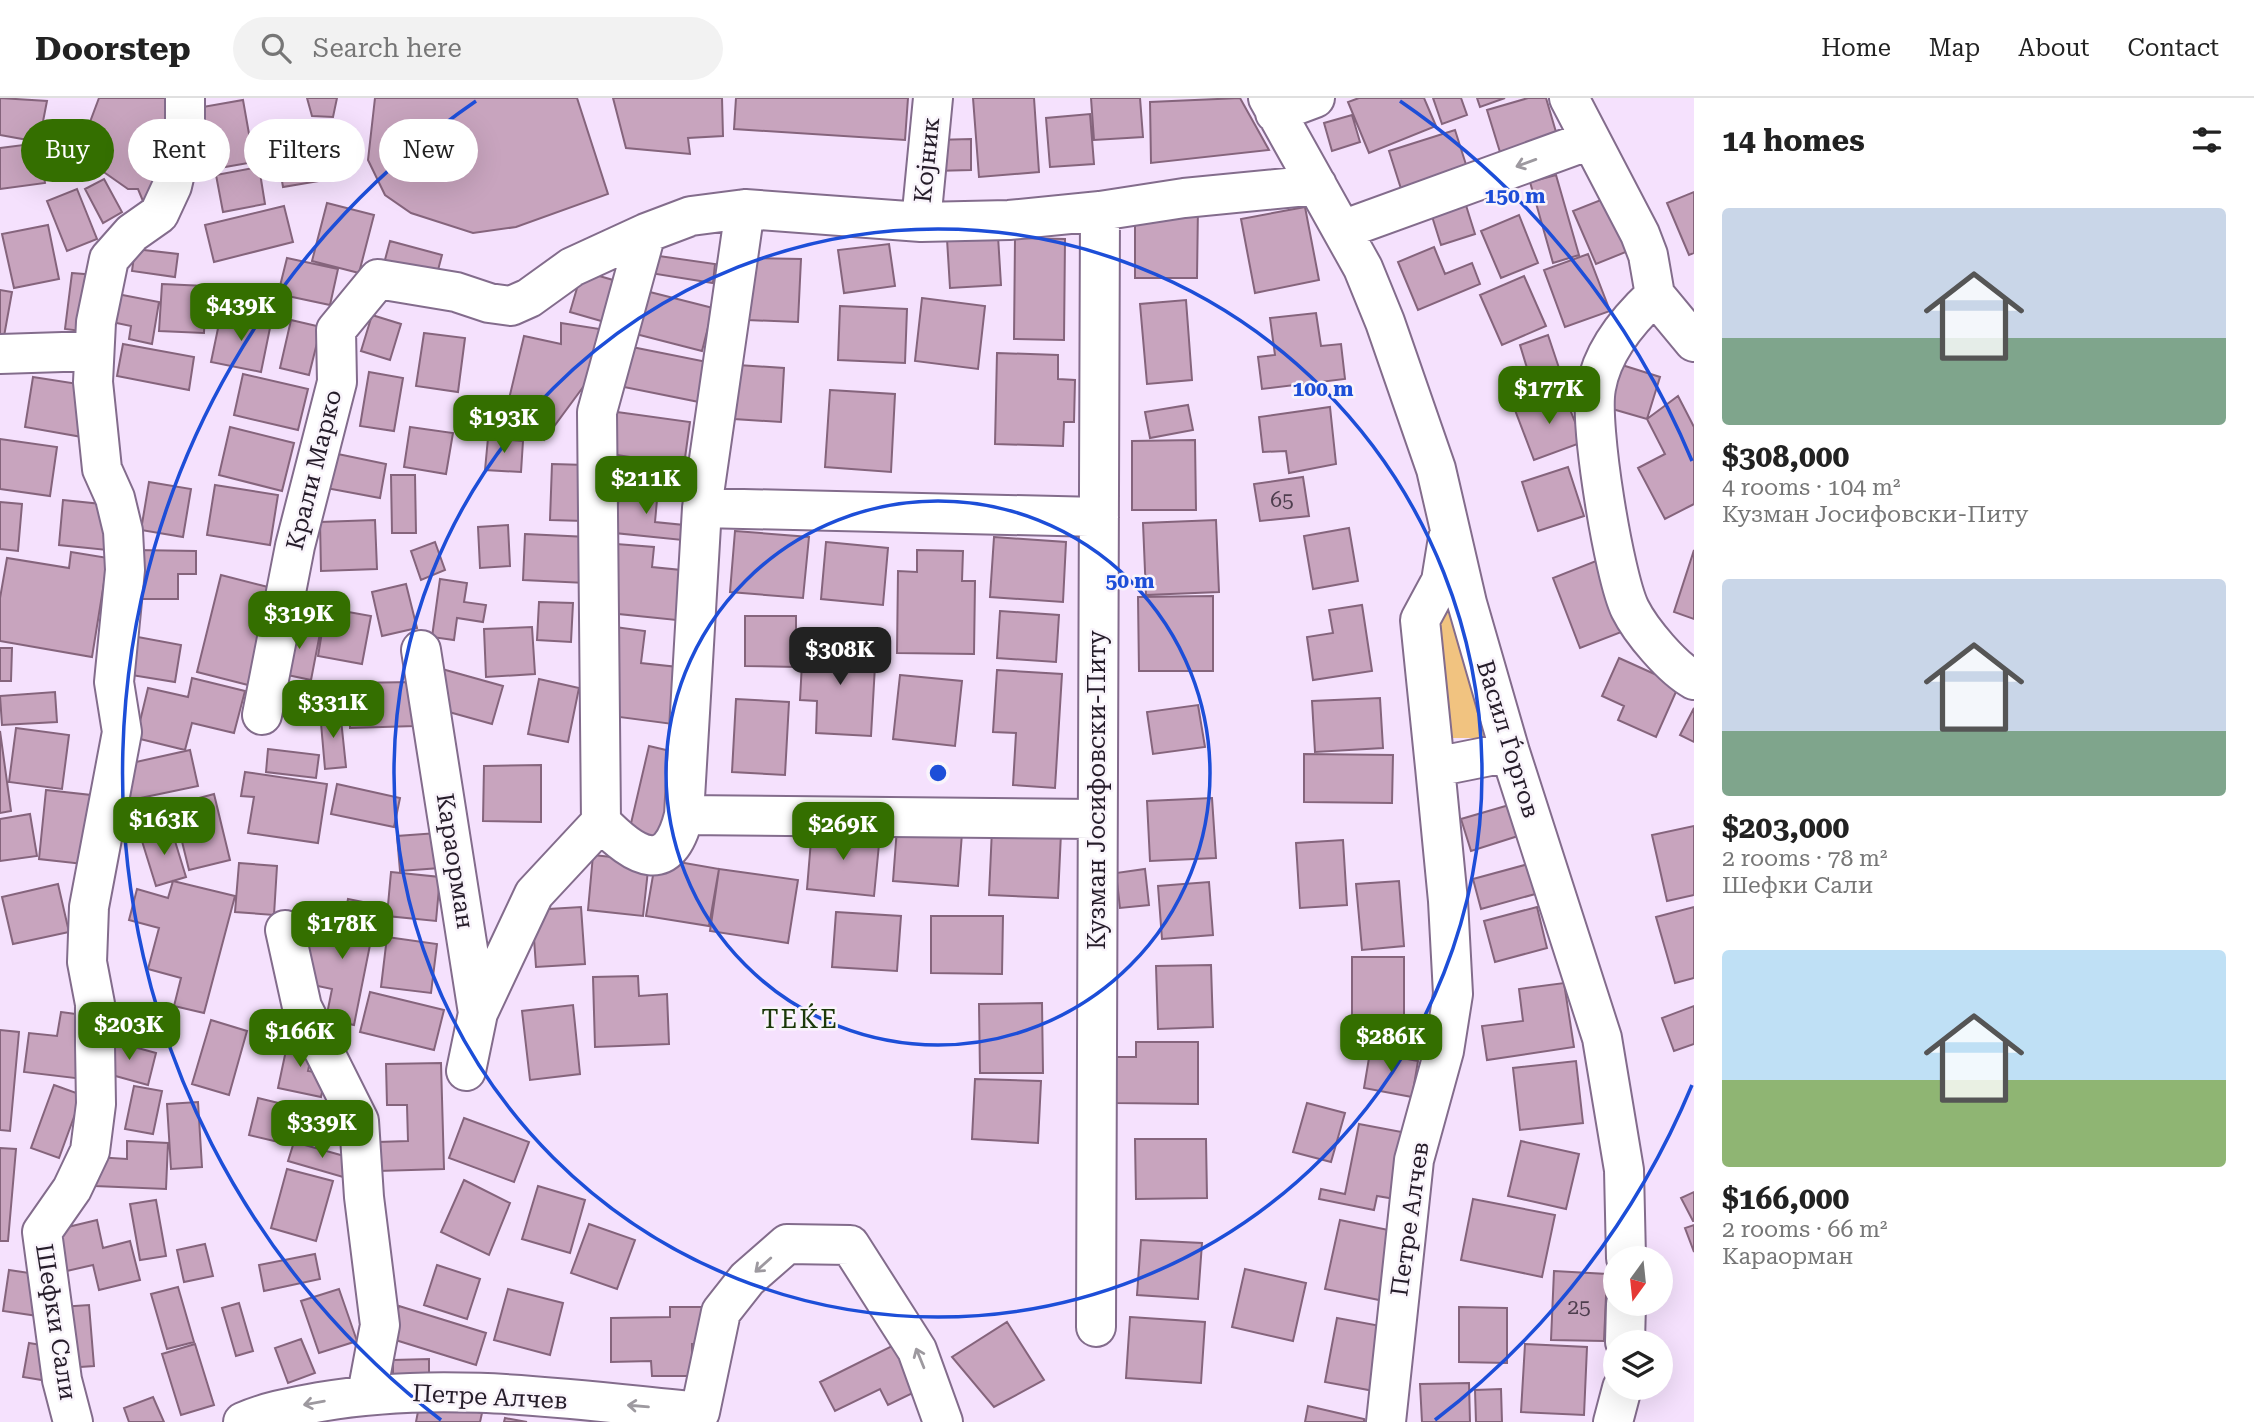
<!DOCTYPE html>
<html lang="en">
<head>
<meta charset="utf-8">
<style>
  :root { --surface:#fff; --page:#f2f2f2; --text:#222; --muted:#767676; --line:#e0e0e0; --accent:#346f00 }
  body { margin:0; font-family:"Roboto Serif",serif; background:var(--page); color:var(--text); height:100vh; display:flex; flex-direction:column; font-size:26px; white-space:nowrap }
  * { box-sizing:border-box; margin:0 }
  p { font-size:23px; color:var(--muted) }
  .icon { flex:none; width:38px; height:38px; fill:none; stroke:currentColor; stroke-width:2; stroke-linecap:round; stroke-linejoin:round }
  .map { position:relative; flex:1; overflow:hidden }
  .drawer { display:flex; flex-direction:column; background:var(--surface); width:560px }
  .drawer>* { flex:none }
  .guide { position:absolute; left:21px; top:21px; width:665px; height:63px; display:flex; gap:14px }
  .needle { width:46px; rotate:195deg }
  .controls { position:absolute; left:1603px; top:1148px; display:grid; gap:14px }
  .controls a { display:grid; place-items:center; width:70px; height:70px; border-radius:50%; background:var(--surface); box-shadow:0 7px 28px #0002; font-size:35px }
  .price { position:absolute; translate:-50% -60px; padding:0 16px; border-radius:14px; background:var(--accent); color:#fff; font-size:23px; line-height:46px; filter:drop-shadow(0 2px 4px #0008) }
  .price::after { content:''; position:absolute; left:50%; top:42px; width:21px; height:16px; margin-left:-10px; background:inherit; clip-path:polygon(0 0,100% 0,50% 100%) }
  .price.active { background:#222; color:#fff }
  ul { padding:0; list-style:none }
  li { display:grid; align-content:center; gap:14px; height:371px; padding:0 28px }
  li span { display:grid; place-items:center; height:217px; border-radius:7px; color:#555 }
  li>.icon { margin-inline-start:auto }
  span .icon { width:126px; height:126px; fill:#fffc; stroke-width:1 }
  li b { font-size:30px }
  h2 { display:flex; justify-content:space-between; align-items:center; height:84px; padding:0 28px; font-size:30px }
  .pill { padding:0 24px; border-radius:32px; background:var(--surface); box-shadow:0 7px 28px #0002; font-size:24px; line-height:63px }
  .pill.active { background:var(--accent); color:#fff }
  header { display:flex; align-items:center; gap:42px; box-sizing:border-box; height:98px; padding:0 35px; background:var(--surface); border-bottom:2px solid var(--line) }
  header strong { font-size:33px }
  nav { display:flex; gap:38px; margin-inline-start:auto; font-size:24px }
  .search { width:490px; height:63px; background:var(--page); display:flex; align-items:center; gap:18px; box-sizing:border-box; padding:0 24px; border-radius:38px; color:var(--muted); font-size:26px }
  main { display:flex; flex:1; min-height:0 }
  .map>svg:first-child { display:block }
</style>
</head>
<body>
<header>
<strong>Doorstep</strong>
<div class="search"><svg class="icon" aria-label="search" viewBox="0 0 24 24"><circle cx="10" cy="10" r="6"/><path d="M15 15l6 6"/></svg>Search here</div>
<nav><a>Home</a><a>Map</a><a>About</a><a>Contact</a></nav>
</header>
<main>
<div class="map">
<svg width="1694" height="1324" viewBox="0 0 1694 1324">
  <rect width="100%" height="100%" fill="#f5e1fd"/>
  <!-- green -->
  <path fill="#f1c380" d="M1441 483 1486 640H1446L1428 587Z"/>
  <!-- building -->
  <path fill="#c8a4be" stroke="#85647c" stroke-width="2" d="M0 0 47 3 39 44 0 37Z
    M99 0H166L169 47 150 120 138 91H128L78 56Z
    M307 0H337L333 19 312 18Z
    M375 0H577L608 96 516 129 473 135 411 115 385 97 368 62Z
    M613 0H722L723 38 688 40 690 56 626 50Z
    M736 0H908L905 42 734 31Z
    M973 0H1034L1039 74 979 79Z
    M1091 0H1140L1143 39 1094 42Z
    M1240 0 1269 52 1151 65 1150 4Z
    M1359 0H1424L1436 28 1369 55 1348 4Z
    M1433 0H1461L1467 17 1442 26Z
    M1477 0H1505L1480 9Z
    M1528 0H1546L1561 51 1504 67 1487 12Z
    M243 2 254 64 208 72 197 10Z
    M1090 16 1094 66 1050 69 1046 20Z
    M1352 17 1360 44 1332 53 1324 25Z
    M322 27 331 81 283 89 274 35Z
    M1455 32 1469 76 1403 97 1389 53Z
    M971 41V72L934 73V42Z
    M39 45 45 85 0 91V50Z
    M259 69 265 106 223 114 216 77Z
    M1556 77 1579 157 1553 165 1530 84Z
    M104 81 122 114 103 125 85 91Z
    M77 91 97 141 67 153 47 103Z
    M1694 94V155L1689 157 1667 105Z
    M1616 96 1638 149 1596 166 1573 113Z
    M1464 101 1475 136 1441 147 1430 112Z
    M327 105 374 117 359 175 312 163Z
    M284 108 293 144 214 164 205 127Z
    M1135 108H1198L1197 180H1135Z
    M1305 109 1319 182 1255 195 1241 121Z
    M1519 117 1538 165 1501 180 1481 133Z
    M48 127 59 181 14 190 2 136Z
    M998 138 1001 187 950 190 947 141Z
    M1015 140 1065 141 1064 242 1014 241Z
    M390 143 442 157 434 187 382 173Z
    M889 146 895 188 844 195 838 152Z
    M1434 149 1445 176 1472 165 1480 186 1418 212 1398 164Z
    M135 151 178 156 175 179 132 173Z
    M1588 156 1610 213 1565 229 1544 172Z
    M652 157 715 166 713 185 650 175Z
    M287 160 338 171 330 207 278 196Z
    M749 160 801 161 798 224 747 222Z
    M582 173 620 184 608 225 570 214Z
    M72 175 96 177 89 234 65 231Z
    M1524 178 1546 228 1502 247 1480 197Z
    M162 186 206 188 204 235 159 233Z
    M638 191 713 210 702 253 628 234Z
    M0 192 12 194 3 244 0 243Z
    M112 195 159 204 152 246 129 241 131 228 107 223Z
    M922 200 985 208 978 271 915 263Z
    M1186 202 1192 282 1147 286 1140 206Z
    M840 208 907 211 905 265 838 262Z
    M1316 215 1321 248 1341 246 1345 281 1262 291 1258 259 1275 257 1270 220Z
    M221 216 271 225 261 274 211 264Z
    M372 217 401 226 390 262 361 253Z
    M291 222 321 229 309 277 280 270Z
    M561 225 606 232 589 281 544 342 504 322 524 238 561 246Z
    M424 235 465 240 458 294 416 288Z
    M1548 237 1565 288 1519 303 1510 276 1527 270 1520 247Z
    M123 246 194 259 189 292 117 278Z
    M627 248 707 264 699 304 619 288Z
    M997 255 1058 257V281L1075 282 1074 324H1064L1063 348 995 346Z
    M738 267 784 270 781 324 734 321Z
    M1622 267 1660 279 1647 321 1609 310Z
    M369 274 403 280 394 333 360 328Z
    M243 276 308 291 298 332 234 317Z
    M33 279 91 288 82 339 25 329Z
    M830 292 895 296 891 374 825 369Z
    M1563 294 1583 344 1534 362 1515 312Z
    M1678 298 1694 329V406L1665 421 1638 370 1665 356 1647 321Z
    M1188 307 1193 332 1150 340 1145 314Z
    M1330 309 1336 366 1289 375 1286 353 1263 354 1259 319Z
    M617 314 690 324 684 367 610 356Z
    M230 329 294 345 282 393 219 377Z
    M410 329 453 335 446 376 404 369Z
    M488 340 523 343 521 374 485 372Z
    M0 341 57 349 50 398 0 391Z
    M1195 342 1196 412H1132V343Z
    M333 355 386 366 380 400 326 390Z
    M552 366 586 367 584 423 550 422Z
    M1568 369 1584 418 1538 433 1522 384Z
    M391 377H415L416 435H392Z
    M1303 379 1309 418 1260 423 1254 386Z
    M149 384 191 391 183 439 141 432Z
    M215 387 278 397 270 447 207 437Z
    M620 387 658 391 655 424 694 428 692 443 615 435Z
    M63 402 111 407 107 452 59 447Z
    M0 404 22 406 18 453 0 451Z
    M375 422 377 471 321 473 320 424Z
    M1216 422 1219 494 1146 497 1143 425Z
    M508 427 510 468 480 470 478 429Z
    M1349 430 1358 483 1313 491 1304 438Z
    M735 433 809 439 803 500 730 494Z
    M525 436 588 439 586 485 523 482Z
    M994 439 1066 444 1063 504 990 499Z
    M435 444 445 472 421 482 411 453Z
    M826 444 888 450 883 507 821 501Z
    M616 446 654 449 652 469 691 473 686 523 609 515Z
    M135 452 196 453V476H178V501H135Z
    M917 452 963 453 962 483H975L974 556 897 555 898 473 917 474Z
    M1694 452V521L1674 514Z
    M71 454 108 460 92 559 0 543V500L7 460 69 470Z
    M1596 463 1624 533 1580 550 1553 480Z
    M221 477 272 490 248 587 197 574Z
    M440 481 467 485 464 504 486 507 483 524 457 520 454 542 432 539Z
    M406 486 417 530 382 538 372 494Z
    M1213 498V573H1139L1138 499Z
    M539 504 573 505 571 544 537 542Z
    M1362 507 1372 573 1313 582 1307 539 1333 535 1329 512Z
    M326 510 371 518 362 566 318 558Z
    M1000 513 1059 517 1056 564 997 560Z
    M745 518H796V569L745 568Z
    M287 524 321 530 311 582 278 575Z
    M532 529 535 576 486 579 484 531Z
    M615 529 645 533 641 565 687 570 680 627 604 617Z
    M127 537 181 547 175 584 119 575Z
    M803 546 876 550 871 638 816 635 817 603 800 602Z
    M0 550H12L11 583H0Z
    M1619 560 1679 587 1656 639 1618 622 1624 608 1602 598Z
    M442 571 503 588 492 626 431 609Z
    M997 572 1062 576 1055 690 1013 687 1016 635 993 634Z
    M900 577 962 583 955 648 893 641Z
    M192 580 245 593 234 635 192 625 185 652 136 640 148 590 188 599Z
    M539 581 579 590 568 644 528 636Z
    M414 584 415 628 350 630 349 585Z
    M55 594 57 624 2 627 0 598Z
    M1380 600 1383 650 1315 654 1312 603Z
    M736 601 789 604 785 677 732 674Z
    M1198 607 1205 649 1153 656 1147 614Z
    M1694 610V644L1680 637Z
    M340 612 346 669 325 671 320 614Z
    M16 630 69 637 62 691 9 684Z
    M0 633 11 713 0 715Z
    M649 648 679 655 659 741 629 734Z
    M268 651 319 657 316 680 266 674Z
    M190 652 198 688 126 703 118 668Z
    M1304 656 1393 657 1392 705 1304 704Z
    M541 667V724L483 723 484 668Z
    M245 674 327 686 318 745 248 735 254 699 241 698Z
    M337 686 400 700 394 729 331 716Z
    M46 692 91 697 83 766 39 761Z
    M214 696 230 762 189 772 173 707Z
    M1212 700 1216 760 1150 763 1147 703Z
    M1509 707 1518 738 1471 753 1461 721Z
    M30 716 37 758 0 763V721Z
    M1694 728V797L1667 803 1652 737Z
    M171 730 186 779 156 788 141 740Z
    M812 730 880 736 874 798 807 791Z
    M897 730 962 735 958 788 893 783Z
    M992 731 1061 735 1058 800 989 797Z
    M437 735 440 770 400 773 397 738Z
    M1343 742 1347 807 1300 810 1296 745Z
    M593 757 649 763 643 818 588 812Z
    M656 760 719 771 709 828 646 818Z
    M239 765 277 768 274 817 235 814Z
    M1532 765 1539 795 1481 811 1473 781Z
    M719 771 798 782 788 845 710 833Z
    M1145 771 1149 807 1120 810 1116 775Z
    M391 774 440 779 436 823 387 818Z
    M173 783 235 798 204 915 174 908 181 880 148 871 159 830 129 822 137 791 168 800Z
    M1399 783 1404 848 1362 852 1356 786Z
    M1209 784 1213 837 1162 841 1158 788Z
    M58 786 69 834 13 846 2 799Z
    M348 801 378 807 354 927 326 921 332 891 299 884 309 835 340 842Z
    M581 809 585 866 536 869 532 812Z
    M1537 809 1547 850 1495 864 1484 823Z
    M1694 809V880L1675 885 1656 819Z
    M836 814 901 818 897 873 832 869Z
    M931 818H1003L1002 876 931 875Z
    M387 839 437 846 431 895 381 889Z
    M1352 859H1404V944L1352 943Z
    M1211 867 1213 929 1158 931 1156 868Z
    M638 878 639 898 667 896 669 946 595 949 593 879Z
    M1564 885 1574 949 1487 962 1482 928 1523 923 1519 891Z
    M370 894 444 912 434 952 360 934Z
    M1042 905 1043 975H980L979 906Z
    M573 907 580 976 530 982 522 913Z
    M1694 908V946L1674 953 1662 920Z
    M61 914 91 918 83 981 24 974 29 935 57 938Z
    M211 922 247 933 229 997 192 986Z
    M0 932 19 934 10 1033 0 1032Z
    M289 938 314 944 308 973 326 976 321 999 278 990Z
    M109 942 156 955 148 987 101 974Z
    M1136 944H1198V1006L1115 1005V959H1136Z
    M1370 954 1418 963 1412 999 1364 990Z
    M1576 963 1583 1025 1520 1032 1513 970Z
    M441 965 444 1071 378 1073V1044L408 1043 407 1007H387L386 966Z
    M975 981 1041 983 1038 1045 972 1041Z
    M54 987 82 997 59 1060 31 1050Z
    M134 988 162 993 153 1036 125 1031Z
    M258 1000 295 1009 287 1046 249 1037Z
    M198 1004 202 1069 171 1071 167 1006Z
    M1307 1005 1345 1015 1331 1064 1293 1054Z
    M464 1020 529 1044 514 1084 449 1060Z
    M1359 1026 1407 1035 1395 1101 1377 1098 1374 1112 1319 1101 1321 1091 1345 1096Z
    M1135 1041H1206L1207 1100 1136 1101Z
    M127 1043 168 1045 166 1091 95 1088 96 1059 127 1061Z
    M1521 1043 1579 1056 1566 1111 1508 1098Z
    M294 1044 355 1061 350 1081 288 1063Z
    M0 1050 16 1051 8 1143H0Z
    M287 1071 333 1083 316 1143 271 1130Z
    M464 1082 510 1105 489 1157 441 1134Z
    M538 1088 585 1102 570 1155 522 1141Z
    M1694 1094V1123H1693L1681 1100Z
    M1473 1101 1555 1117 1542 1179 1461 1162Z
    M156 1102 166 1158 140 1162 130 1106Z
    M97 1122 103 1150 130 1143 140 1182 99 1192 93 1167 58 1175 47 1134Z
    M1340 1122 1398 1134 1384 1203 1325 1191Z
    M589 1126 635 1142 617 1191 571 1175Z
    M1694 1127V1154L1685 1130Z
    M1141 1142 1202 1145 1198 1201 1137 1197Z
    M205 1146 213 1178 184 1184 177 1152Z
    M315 1156 320 1181 264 1193 259 1167Z
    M437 1167 480 1181 467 1221 424 1207Z
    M1245 1171 1306 1185 1293 1243 1232 1229Z
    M9 1172 43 1177 38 1218 3 1213Z
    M1554 1173 1607 1176 1604 1243 1551 1242Z
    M178 1189 194 1244 167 1251 151 1196Z
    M339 1191 357 1243 319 1255 301 1203Z
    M508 1191 563 1205 550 1257 494 1242Z
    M239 1205 253 1253 236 1258 222 1210Z
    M89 1207 94 1268 66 1270 60 1209Z
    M399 1208 486 1235 476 1267 389 1240Z
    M670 1209H710V1246H692V1278H652L651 1263 611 1264V1220L670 1219Z
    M1459 1209 1507 1210V1265L1459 1264Z
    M1130 1219 1205 1224 1201 1285 1126 1280Z
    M1337 1220 1386 1229 1374 1293 1325 1284Z
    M1007 1224 1044 1282 994 1309 952 1259Z
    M301 1241 315 1275 288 1285 275 1250Z
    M29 1245 54 1249 48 1283 23 1279Z
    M898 1245 921 1291 888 1307 880 1291 835 1313 820 1284Z
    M195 1246 214 1307 181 1317 162 1256Z
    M1525 1246 1587 1249 1584 1317 1521 1314Z
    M429 1261V1286L393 1287V1262Z
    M1469 1285 1470 1324H1422L1420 1286Z
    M1501 1291 1502 1324H1476L1475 1292Z
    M153 1299 164 1324H129L124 1310Z
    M420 1303 482 1315 480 1324H416Z
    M1308 1308 1364 1321V1324H1305Z
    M505 1320 527 1324H504Z"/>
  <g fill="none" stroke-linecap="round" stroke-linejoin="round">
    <defs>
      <path id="minor" d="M1268 0 1363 170 1385 224 1436 371 1467 505 1510 654 1602 940 1624 1072 1626 1160
        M1569 0 1640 136 1648 157 1655 197 1694 244
        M1275 15 1315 0
        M921 124 933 0
        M1342 132 1590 42
        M1655 197C1628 222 1602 253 1596 290 1589 326 1614 478 1630 511 1641 533 1672 570 1694 582
        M0 256 94 253
        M702 410 1099 419
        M421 552 478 915 466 973
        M262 617 295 448 337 284 336 232 378 181 456 194 489 205 511 208 529 200 572 169 646 135 691 118 745 111 921 124 1009 122 1100 113 1184 100 1317 87
        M1435 669 1420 522 1441 483 1448 440
        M684 717 1096 721
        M601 724C636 760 669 779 684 717L702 410 745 111
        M285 832 302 909 359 1023 364 1099 380 1227 367 1296
        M478 915 534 796 601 724 597 314 646 135
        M1096 1229 1100 113
        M1625 1244 1626 1206
        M73 1324 62 1282 42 1134 72 1091 90 1053 96 1006 95 947V906L87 864 89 809 122 634 114 584 125 472 123 433 115 400 102 371 93 284 96 224 109 161 132 135 159 116 172 88 185 33V0
        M243 1324C268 1313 293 1309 320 1304 445 1282 574 1302 700 1314L721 1214 747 1181 787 1146 850 1147 917 1252 943 1324
        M1386 1324 1414 1062 1444 953 1453 896 1448 803 1435 669 1510 654
        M1613 1324 1622 1290"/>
    </defs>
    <!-- minor casing -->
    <use href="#minor" stroke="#836c8c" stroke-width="42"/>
    <!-- minor -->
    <use href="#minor" stroke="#fff" stroke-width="38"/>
  </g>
  <!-- one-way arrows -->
  <defs><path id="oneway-shaft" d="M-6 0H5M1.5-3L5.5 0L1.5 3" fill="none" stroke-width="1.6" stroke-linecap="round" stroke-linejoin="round" transform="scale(1.75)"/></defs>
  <g stroke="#9d999f">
    <use href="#oneway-shaft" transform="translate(1526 65) rotate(160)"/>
    <use href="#oneway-shaft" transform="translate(763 1167) rotate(138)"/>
    <use href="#oneway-shaft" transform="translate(920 1260) rotate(-112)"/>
    <use href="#oneway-shaft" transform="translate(314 1305) rotate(170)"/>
    <use href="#oneway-shaft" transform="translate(638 1308) rotate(-175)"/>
  </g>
  <!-- distance rings -->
  <g fill="none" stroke="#1d4ed8" stroke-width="3.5">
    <circle cx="938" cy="675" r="272"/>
    <circle cx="938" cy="675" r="544"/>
    <path d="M1692 987A816 816 0 0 1 1435 1322M441 1322A816 816 0 0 1 476 3M1400 3A816 816 0 0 1 1692 363"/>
  </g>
  <g text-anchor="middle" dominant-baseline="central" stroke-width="5" stroke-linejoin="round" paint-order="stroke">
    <!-- number labels -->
    <g font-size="21" fill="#4e3e4e">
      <text x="1282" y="402">65</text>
      <text x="1579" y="1209">25</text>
    </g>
    <!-- street labels -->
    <g font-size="24" fill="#251c29" stroke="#f9f4fb">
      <text transform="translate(927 62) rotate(-84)">Којник</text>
      <text transform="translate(314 372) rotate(-76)">Крали Марко</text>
      <text transform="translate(1508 641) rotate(73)">Васил Ѓоргов</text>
      <text transform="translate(1097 692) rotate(-90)">Кузман Јосифовски-Питу</text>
      <text transform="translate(455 763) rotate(81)">Караорман</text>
      <text transform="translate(1410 1121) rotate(-82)">Петре Алчев</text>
      <text transform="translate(56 1224) rotate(81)">Шефки Сали</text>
      <text transform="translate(490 1299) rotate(3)">Петре Алчев</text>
    </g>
    <!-- neighbourhood labels -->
    <g font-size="26" letter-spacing="2" fill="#1b3809" stroke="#f9f4fb">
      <text x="800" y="921">ТЕЌЕ</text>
    </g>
  </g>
  <circle cx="938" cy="675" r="10" fill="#1d4ed8" stroke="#f9f4fb" stroke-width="3.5"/>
  <g font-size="21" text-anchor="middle" font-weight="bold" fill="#1d4ed8" stroke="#f9f4fb" stroke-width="5" stroke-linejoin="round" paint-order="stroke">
    <text x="1515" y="105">150 m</text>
    <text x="1323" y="298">100 m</text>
    <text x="1130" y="490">50 m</text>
  </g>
</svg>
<div class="controls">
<a><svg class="needle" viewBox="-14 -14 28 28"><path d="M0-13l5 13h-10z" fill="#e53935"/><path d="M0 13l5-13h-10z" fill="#767676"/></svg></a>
<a><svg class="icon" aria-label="layers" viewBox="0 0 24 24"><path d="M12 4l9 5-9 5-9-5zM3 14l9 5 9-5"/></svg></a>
</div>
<b class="price" style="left:241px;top:245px">$439K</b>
<b class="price" style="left:1549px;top:328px">$177K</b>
<b class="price" style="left:504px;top:357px">$193K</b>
<b class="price" style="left:646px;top:418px">$211K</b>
<b class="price" style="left:299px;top:553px">$319K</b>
<b class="price active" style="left:840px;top:589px">$308K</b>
<b class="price" style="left:333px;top:642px">$331K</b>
<b class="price" style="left:164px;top:759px">$163K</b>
<b class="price" style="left:843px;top:764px">$269K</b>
<b class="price" style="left:342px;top:863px">$178K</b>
<b class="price" style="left:129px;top:964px">$203K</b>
<b class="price" style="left:300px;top:971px">$166K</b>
<b class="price" style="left:1391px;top:976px">$286K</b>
<b class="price" style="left:322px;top:1062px">$339K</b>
<div class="guide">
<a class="pill active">Buy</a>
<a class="pill">Rent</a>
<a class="pill">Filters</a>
<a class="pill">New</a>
</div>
</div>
<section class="drawer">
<h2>14 homes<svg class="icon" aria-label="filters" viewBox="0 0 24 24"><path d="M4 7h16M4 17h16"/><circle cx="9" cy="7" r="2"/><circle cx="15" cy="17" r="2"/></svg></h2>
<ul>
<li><span style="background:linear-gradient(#c9d6e8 60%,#7fa58c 0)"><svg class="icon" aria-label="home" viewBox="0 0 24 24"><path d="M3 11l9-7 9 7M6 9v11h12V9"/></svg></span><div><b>$308,000</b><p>4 rooms · 104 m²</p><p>Кузман Јосифовски-Питу</p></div></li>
<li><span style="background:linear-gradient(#c9d6e8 70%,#7fa58c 0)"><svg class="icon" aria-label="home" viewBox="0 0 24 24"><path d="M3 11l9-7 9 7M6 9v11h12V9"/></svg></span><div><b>$203,000</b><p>2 rooms · 78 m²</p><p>Шефки Сали</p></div></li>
<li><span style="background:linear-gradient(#bfe0f5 60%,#8fb573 0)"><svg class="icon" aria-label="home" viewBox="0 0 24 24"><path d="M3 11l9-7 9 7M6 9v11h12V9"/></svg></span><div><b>$166,000</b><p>2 rooms · 66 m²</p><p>Караорман</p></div></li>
</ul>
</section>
</main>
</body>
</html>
